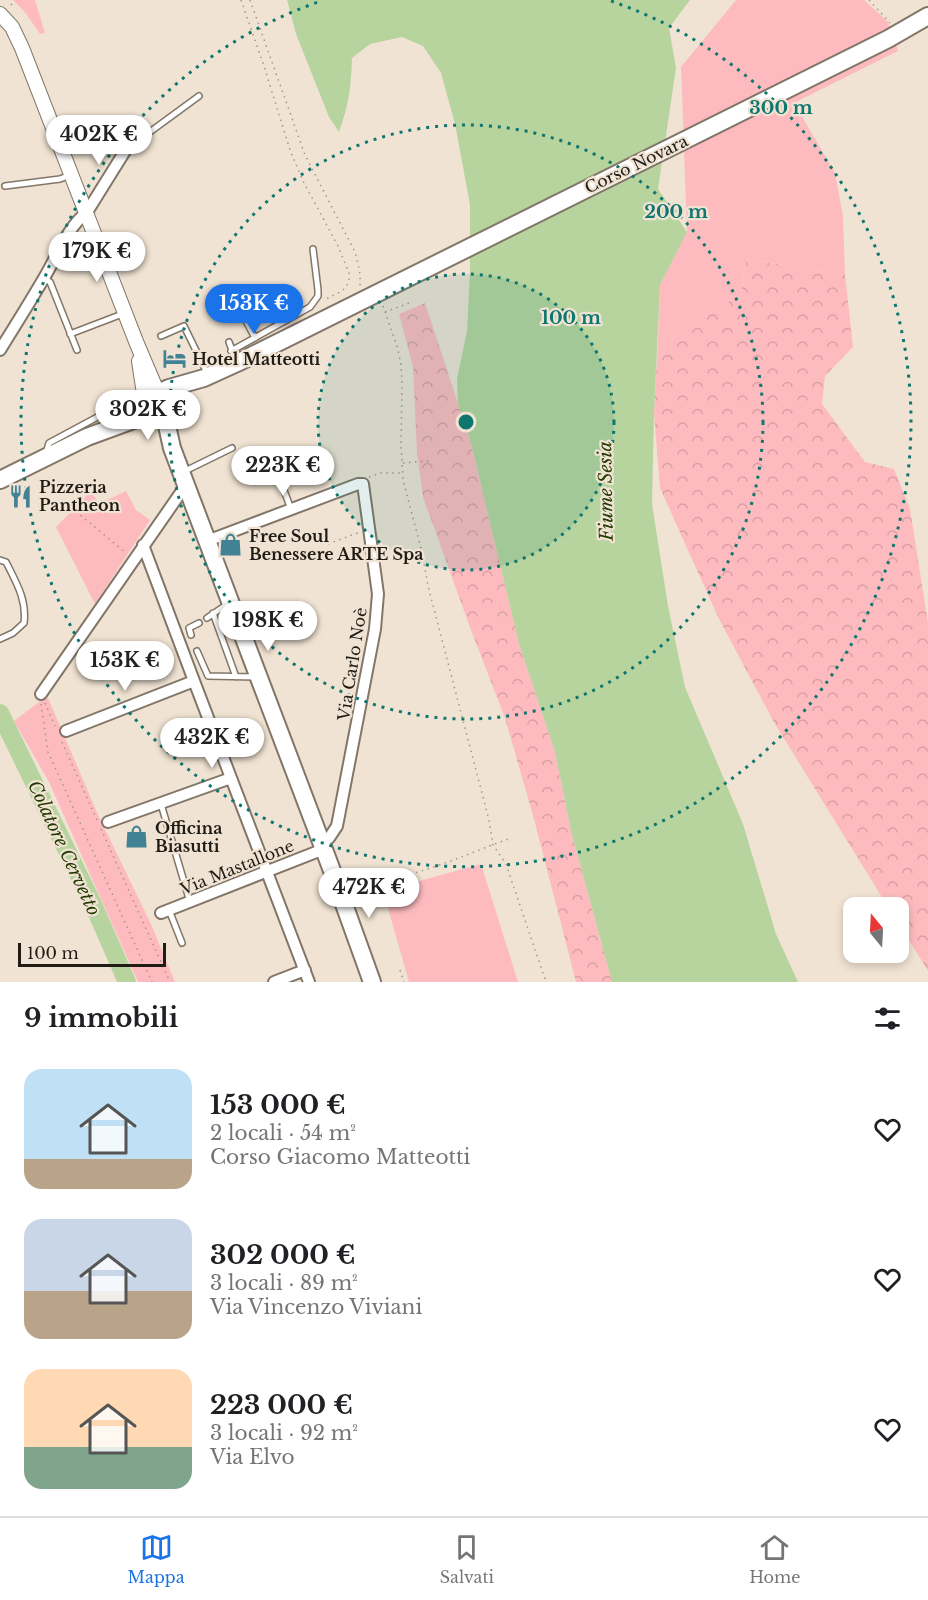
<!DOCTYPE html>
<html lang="it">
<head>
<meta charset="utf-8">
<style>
  :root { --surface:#fff; --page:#f6f6f6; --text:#202124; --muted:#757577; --line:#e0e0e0; --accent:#1a73e8 }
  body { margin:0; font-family:"Libre Baskerville",serif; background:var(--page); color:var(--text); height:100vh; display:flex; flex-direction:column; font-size:22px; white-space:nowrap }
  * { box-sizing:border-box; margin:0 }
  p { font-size:20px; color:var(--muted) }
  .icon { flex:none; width:33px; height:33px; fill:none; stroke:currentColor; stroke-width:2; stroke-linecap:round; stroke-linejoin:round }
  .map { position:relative; height:982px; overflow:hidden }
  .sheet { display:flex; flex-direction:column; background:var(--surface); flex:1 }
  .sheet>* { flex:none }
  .needle { width:39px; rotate:342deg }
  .controls { position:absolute; left:843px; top:897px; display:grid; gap:12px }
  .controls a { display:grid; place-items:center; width:66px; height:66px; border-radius:12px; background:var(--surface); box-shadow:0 3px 9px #0003; font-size:30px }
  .scale { position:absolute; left:18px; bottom:15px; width:148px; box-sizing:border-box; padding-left:6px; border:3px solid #1f1b15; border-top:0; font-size:16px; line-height:21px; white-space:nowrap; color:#1f1b15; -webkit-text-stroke:4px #f0e3d3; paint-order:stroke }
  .price { position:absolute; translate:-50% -51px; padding:0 14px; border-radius:21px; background:#fff; color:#222; font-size:20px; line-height:39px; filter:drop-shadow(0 2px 3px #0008) }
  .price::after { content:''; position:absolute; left:50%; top:36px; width:18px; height:14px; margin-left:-9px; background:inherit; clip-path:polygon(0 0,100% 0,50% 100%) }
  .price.selected { background:var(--accent); color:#fff }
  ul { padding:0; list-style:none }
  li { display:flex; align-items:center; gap:18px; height:150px; padding:0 24px }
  li span { display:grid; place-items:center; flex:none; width:168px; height:120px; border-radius:18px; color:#555 }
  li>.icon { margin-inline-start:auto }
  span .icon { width:72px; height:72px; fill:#fffc; stroke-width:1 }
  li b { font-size:26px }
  h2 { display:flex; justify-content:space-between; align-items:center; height:72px; padding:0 24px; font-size:26px }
  .tabs { display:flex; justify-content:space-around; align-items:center; height:84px; border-top:2px solid var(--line); background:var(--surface); font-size:16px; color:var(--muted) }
  .tabs a { display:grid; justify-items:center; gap:3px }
  .tabs .selected { color:var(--accent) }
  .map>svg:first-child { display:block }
</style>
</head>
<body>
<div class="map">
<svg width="928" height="982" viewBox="0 0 928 982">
  <defs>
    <pattern id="forest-crowns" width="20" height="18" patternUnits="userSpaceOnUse" patternTransform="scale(1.5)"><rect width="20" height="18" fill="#fdbbbf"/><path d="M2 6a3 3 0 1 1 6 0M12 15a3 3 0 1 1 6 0" fill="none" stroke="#d8a0a3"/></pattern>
  </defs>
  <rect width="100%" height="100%" fill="#f0e3d3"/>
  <!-- green -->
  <path fill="#fdbbbf" d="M13 0H35L45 33 40 34 24 11Z
    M736 0H864L888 22 898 51 794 103 835 173 843 216 845 275 746 259 741 294 670 339 658 340 660 285 687 231 681 67Z
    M91 491 99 504 126 491 136 510 150 520 95 604 56 527Z
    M48 698 99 817 151 924 175 982H138L49 782 14 721 39 702Z
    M481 864 518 982H409L383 891Z"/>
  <!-- forest -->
  <path fill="url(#forest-crowns)" d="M746 259 845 275 853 347 825 376 822 404 865 462 894 469 910 509 928 623V971L899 924 898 908 888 907 775 724 719 619 660 488 654 413 658 340 670 339 741 294Z
    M425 303 471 443 519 644 555 752 571 831 612 982H576L534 819 505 718 471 630 423 497 417 452 413 367 399 314Z"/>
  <!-- water -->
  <path fill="#b7d49f" d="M287 0H690L669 28 676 68 658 189 687 232 660 285 654 413 652 504 668 606 685 687 743 824 776 934 798 982H612L571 831 555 752 519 644 471 443 458 404 457 379 467 331 470 274V205L455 124 441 73 423 46 402 37 370 44 352 58C351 87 349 104 339 132L329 117 296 34Z"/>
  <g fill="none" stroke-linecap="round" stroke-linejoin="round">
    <!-- river -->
    <path stroke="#b7d49f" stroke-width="18" d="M0 713 92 902 127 982"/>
    <defs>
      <path id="service" d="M135 135 143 137 199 96
        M5 186 60 179 70 175
        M44 278 50 282 77 350
        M235 300 255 338
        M70 334 125 313
        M161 336 184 326 208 375
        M229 342 236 361
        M231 351 310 307 318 296V290L313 249
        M48 454 47 450 49 443 116 407 142 397
        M275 467 291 509
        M183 472 232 448
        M0 560 6 562C16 582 27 600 24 623L13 633 0 639
        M213 613 236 677
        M207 618 229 603
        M191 635 189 628 199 623
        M197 651 208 676 257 677
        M161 804 190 902
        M169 910 182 943"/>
      <path id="minor" d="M61 249C80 238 86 245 103 256
        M0 350C15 326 30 302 44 278 58 255 66 229 87 212L135 135
        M207 541 358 484H363L378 594 375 629 337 826 329 838 321 841
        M143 545 194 681 309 982
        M41 694 186 485
        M66 731 194 681
        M108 822 231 778
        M161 913 324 849
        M274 982 305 970"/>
      <path id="tertiary" d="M0 14 12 27 22 48 137 344 157 391
        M139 361 144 394"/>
      <path id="secondary" d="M141 404a13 13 0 1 1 26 0a13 13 0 1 1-26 0Z
        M160 392 169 388 204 378 237 363 888 39 928 16
        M164 412 172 448 331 868 372 982
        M0 480 87 437 147 415"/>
    </defs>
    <!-- service casing -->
    <use href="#service" stroke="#827668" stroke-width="8"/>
    <!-- minor casing -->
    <use href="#minor" stroke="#827668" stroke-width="14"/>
    <!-- tertiary casing -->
    <use href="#tertiary" stroke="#827668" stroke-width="16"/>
    <!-- secondary casing -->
    <use href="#secondary" stroke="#827668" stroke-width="20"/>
    <!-- path -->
    <path stroke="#a1978b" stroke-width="1.5" stroke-dasharray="1.5 4.5" stroke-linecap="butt" d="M241 0 263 63 290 150 303 181 338 246 349 273V282L345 288 342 291 324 300
      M250 0 305 155 355 252C358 264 361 273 360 286
      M869 0 890 23
      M11 5 14 0
      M383 306 397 346 401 364 402 384 401 444 403 480 422 552 428 586 489 820 493 845 506 864 546 982
      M385 312 412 302
      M176 404 184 398
      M403 463 429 461
      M369 477 381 473H403
      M62 500 126 553
      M328 544 360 532
      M45 703 55 726
      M41 704 48 752 152 982
      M62 742 97 820
      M101 829 170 982
      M351 882C402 885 463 855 511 838
      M400 970 404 982"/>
    <!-- service -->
    <use href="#service" stroke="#fff" stroke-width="5"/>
    <!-- minor -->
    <use href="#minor" stroke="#fff" stroke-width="10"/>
    <!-- tertiary -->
    <use href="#tertiary" stroke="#fff" stroke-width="14"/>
    <!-- secondary -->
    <use href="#secondary" stroke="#fff" stroke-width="16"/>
  </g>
  <!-- distance rings -->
  <circle cx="466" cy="422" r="148" fill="#0f766e" fill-opacity=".12"/>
  <g fill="none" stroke="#0f766e" stroke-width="3" stroke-dasharray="3 6">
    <circle cx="466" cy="422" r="148"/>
    <circle cx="466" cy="422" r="297"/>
    <path d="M611 1A445 445 0 1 1 321 1"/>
  </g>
  <!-- icons -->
  <defs>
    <symbol id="hotel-bare" viewBox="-9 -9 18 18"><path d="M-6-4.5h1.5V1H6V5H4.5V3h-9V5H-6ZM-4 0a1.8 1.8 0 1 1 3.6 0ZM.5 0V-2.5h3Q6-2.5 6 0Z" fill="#418295" stroke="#f0e3d3" stroke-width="2.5" paint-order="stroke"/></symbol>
    <symbol id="restaurant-bare" viewBox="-9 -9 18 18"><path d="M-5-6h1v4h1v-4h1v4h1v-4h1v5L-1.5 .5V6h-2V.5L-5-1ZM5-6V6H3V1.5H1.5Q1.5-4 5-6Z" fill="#418295" stroke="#f0e3d3" stroke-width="2.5" paint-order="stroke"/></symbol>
    <symbol id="shop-bare" viewBox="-9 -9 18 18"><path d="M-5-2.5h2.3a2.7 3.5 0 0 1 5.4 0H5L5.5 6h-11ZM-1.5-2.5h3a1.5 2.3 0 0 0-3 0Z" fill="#418295" stroke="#f0e3d3" stroke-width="2.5" paint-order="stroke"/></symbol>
  </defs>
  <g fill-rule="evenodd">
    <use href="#hotel-bare" x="158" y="342" width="33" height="33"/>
    <use href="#restaurant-bare" x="4" y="480" width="33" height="33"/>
    <use href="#shop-bare" x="214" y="528" width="33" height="33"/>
    <use href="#shop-bare" x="120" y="820" width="33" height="33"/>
  </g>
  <g text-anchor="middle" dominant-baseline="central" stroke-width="4.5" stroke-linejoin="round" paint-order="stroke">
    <!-- street labels -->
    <g font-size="16" fill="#1f1b15" stroke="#f0e3d3">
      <text transform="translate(636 164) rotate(-26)">Corso Novara</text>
      <text transform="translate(352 664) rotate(-81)">Via Carlo Noè</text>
      <text transform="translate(237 867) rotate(-22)">Via Mastallone</text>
    </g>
    <!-- poi labels -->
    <g font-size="16" font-weight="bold" fill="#1f1b15" stroke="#f0e3d3" text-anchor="start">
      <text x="192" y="359">Hotel Matteotti</text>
      <text x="39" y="487">Pizzeria<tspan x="39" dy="18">Pantheon</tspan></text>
      <text x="249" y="536">Free Soul<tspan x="249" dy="18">Benessere ARTE Spa</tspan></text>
      <text x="155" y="828">Officina<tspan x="155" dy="18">Biasutti</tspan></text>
    </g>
    <!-- water labels -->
    <g font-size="18" font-style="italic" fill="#223b01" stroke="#f0e3d3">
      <text transform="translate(606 491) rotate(-91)">Fiume Sesia</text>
      <text transform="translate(64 848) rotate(65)">Colatore Cervetto</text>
    </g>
  </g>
  <circle cx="466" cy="422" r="9" fill="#0f766e" stroke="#f0e3d3" stroke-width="3"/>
  <g font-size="18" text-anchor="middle" font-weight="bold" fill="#0f766e" stroke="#f0e3d3" stroke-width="4.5" stroke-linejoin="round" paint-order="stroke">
    <text x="781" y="114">300 m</text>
    <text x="676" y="218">200 m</text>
    <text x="571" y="324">100 m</text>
  </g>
</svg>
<div class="controls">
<a><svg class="needle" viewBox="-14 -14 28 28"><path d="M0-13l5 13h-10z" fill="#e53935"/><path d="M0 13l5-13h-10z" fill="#757577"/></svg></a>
</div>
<div class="scale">100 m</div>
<b class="price" style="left:99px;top:166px">402K €</b>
<b class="price" style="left:97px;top:283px">179K €</b>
<b class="price selected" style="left:254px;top:335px">153K €</b>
<b class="price" style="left:148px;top:441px">302K €</b>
<b class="price" style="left:283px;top:497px">223K €</b>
<b class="price" style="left:268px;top:652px">198K €</b>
<b class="price" style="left:125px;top:692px">153K €</b>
<b class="price" style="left:212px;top:769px">432K €</b>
<b class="price" style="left:369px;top:919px">472K €</b>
</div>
<section class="sheet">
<h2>9 immobili<svg class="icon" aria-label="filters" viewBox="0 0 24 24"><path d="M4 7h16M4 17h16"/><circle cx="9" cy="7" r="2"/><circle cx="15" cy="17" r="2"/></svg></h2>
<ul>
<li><span style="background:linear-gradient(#bfe0f5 75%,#b9a48a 0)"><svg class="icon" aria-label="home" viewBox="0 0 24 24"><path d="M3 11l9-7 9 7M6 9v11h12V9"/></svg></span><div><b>153 000 €</b><p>2 locali · 54 m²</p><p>Corso Giacomo Matteotti</p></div><svg class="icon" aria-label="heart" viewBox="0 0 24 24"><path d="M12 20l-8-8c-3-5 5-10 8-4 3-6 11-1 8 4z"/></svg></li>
<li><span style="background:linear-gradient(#c9d6e8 60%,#b9a48a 0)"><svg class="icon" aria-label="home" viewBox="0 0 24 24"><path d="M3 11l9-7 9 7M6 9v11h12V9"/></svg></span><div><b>302 000 €</b><p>3 locali · 89 m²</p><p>Via Vincenzo Viviani</p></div><svg class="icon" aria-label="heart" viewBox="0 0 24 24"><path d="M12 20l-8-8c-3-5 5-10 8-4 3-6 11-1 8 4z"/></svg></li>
<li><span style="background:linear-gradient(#ffd9b3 65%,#7fa58c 0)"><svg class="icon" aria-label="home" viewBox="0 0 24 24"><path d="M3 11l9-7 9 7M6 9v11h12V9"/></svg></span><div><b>223 000 €</b><p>3 locali · 92 m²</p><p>Via Elvo</p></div><svg class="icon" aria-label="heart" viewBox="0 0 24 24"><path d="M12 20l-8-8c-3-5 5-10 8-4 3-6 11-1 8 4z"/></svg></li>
</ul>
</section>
<nav class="tabs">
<a class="selected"><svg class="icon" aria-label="map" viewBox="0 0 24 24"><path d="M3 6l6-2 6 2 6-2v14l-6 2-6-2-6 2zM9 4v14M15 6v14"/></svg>Mappa</a>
<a><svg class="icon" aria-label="saved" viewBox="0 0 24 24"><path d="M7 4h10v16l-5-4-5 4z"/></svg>Salvati</a>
<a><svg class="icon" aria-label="home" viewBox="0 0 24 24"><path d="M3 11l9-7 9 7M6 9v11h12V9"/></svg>Home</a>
</nav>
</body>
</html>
